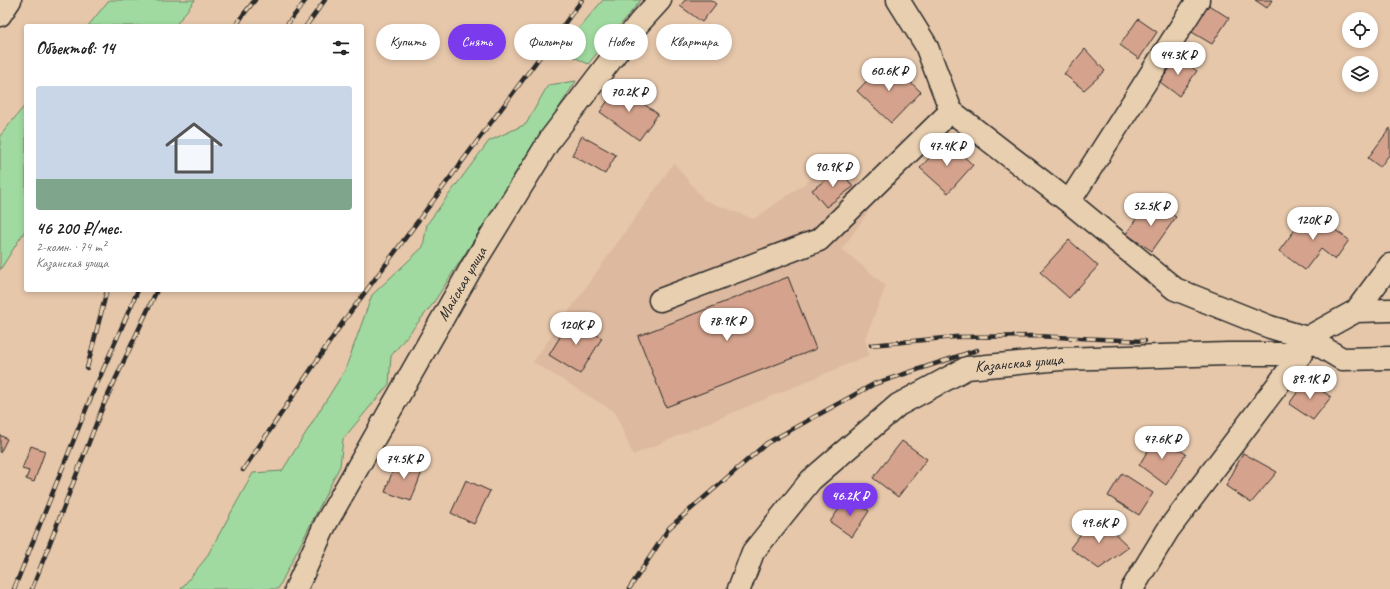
<!DOCTYPE html>
<html lang="ru">
<head>
<meta charset="utf-8">
<style>
  :root { --surface:#fff; --page:#f2f2f2; --text:#222; --muted:#767676; --line:#e0e0e0; --accent:#7c3aed }
  body { margin:0; font-family:Caveat,sans-serif; background:var(--page); color:var(--text); height:100vh; display:flex; flex-direction:column; font-size:15px; white-space:nowrap }
  * { box-sizing:border-box; margin:0 }
  p { font-size:13px; color:var(--muted) }
  .icon { flex:none; width:22px; height:22px; fill:none; stroke:currentColor; stroke-width:2; stroke-linecap:round; stroke-linejoin:round }
  .map { position:relative; flex:1; overflow:hidden }
  .panel { position:absolute; left:24px; top:24px; width:340px; height:268px; display:flex; flex-direction:column; background:var(--surface); border-radius:4px; box-shadow:0 2px 6px #0003 }
  .panel>* { flex:none }
  .hud { position:absolute; left:376px; top:24px; width:380px; height:36px; display:flex; gap:8px }
  .controls { position:absolute; left:1342px; top:12px; display:grid; gap:8px }
  .controls a { display:grid; place-items:center; width:36px; height:36px; border-radius:50%; background:var(--surface); box-shadow:0 2px 6px #0003; font-size:20px }
  .price { position:absolute; translate:-50% -34px; padding:0 9px; border-radius:14px; background:#fff; color:#222; font-size:13px; line-height:26px; filter:drop-shadow(0 1px 2px #0008) }
  .price::after { content:''; position:absolute; left:50%; top:24px; width:12px; height:9px; margin-left:-6px; background:inherit; clip-path:polygon(0 0,100% 0,50% 100%) }
  .price.current { background:var(--accent); color:#fff }
  ul { padding:0; list-style:none }
  li { display:grid; align-content:center; gap:8px; height:212px; padding:0 12px }
  li+li { border-top:1px solid var(--line) }
  li span { display:grid; place-items:center; height:124px; border-radius:4px; color:#555 }
  li>.icon { margin-inline-start:auto }
  span .icon { width:72px; height:72px; fill:#fffc; stroke-width:1 }
  li b { font-size:17px }
  h2 { display:flex; justify-content:space-between; align-items:center; height:48px; padding:0 12px; font-size:17px }
  .pill { padding:0 14px; border-radius:18px; background:var(--surface); box-shadow:0 2px 6px #0003; font-size:14px; line-height:36px }
  .pill.current { background:var(--accent); color:#fff }
  .map>svg:first-child { display:block }
</style>
</head>
<body>
<div class="map">
<svg width="1390" height="589" viewBox="0 0 1390 589">
  <rect width="100%" height="100%" fill="#e6c7aa"/>
  <filter id="ink" filterUnits="userSpaceOnUse"><feTurbulence type="fractalNoise" baseFrequency=".025" numOctaves="2"/><feDisplacementMap in="SourceGraphic" scale="8" xChannelSelector="R" yChannelSelector="G"/><feConvolveMatrix kernelMatrix="1 2 1 2 8 2 1 2 1" color-interpolation-filters="sRGB"/></filter>
  <g filter="url(#ink)">
    <!-- built -->
    <path fill="#ddb99f" d="M840 159 878 198 842 249 886 286 865 339 869 355 633 455 615 412 533 362 674 163 704 200 754 219Z"/>
    <!-- green -->
    <path fill="#a0daa0" stroke="#668266" d="M109 0H195L175 26H88Z
      M603 0H641L588 64 560 50Z
      M576 81 432 305 391 356 389 384 343 439 340 466 278 589H181L206 558 253 473 282 471 345 370 372 295 423 247 427 224 489 141 526 124 548 85Z
      M26 104V229L0 270V136Z"/>
    <!-- building -->
    <path fill="#d5a38d" stroke="#2b2b2b" d="M685 0H711L716 4 702 22 680 6Z
      M1255 0H1272L1267 8Z
      M1207 4 1229 18 1212 44 1190 31Z
      M1138 19 1157 32 1139 59 1120 45Z
      M1085 49 1105 71 1084 90 1064 74Z
      M1178 57 1197 71 1179 96 1160 82Z
      M887 60 921 92 891 123 857 91Z
      M618 86 658 114 639 140 600 112Z
      M1390 128V156L1389 155 1380 167 1368 158Z
      M582 136 616 155 605 174 572 155Z
      M946 140 973 165 948 193 920 168Z
      M840 169 853 187 826 207 812 190Z
      M1159 205 1176 217 1152 251 1126 234 1142 210 1151 216Z
      M1309 211 1349 240 1335 260 1321 249 1305 270 1279 251Z
      M1069 240 1098 266 1069 298 1040 272Z
      M788 277 816 349 666 407 638 336Z
      M571 319 602 338 580 374 549 355Z
      M1306 380 1331 397 1313 420 1289 404Z
      M0 435 7 439 0 453Z
      M1157 436 1186 454 1166 485 1139 465Z
      M902 441 927 459 898 497 873 478Z
      M31 446 45 451 34 482 26 479 29 471 22 469Z
      M1243 453 1277 472 1251 503 1226 486Z
      M397 459 423 469 411 501 385 492Z
      M1122 473 1153 493 1139 515 1108 496Z
      M466 480 490 491 474 524 451 513Z
      M847 497 869 511 852 537 830 522Z
      M1095 515 1129 547 1099 569 1070 548Z"/>
    <g fill="none" stroke-linecap="round" stroke-linejoin="round">
      <defs>
        <path id="minor" d="M898 0 926 45 951 111 1069 202 1175 289 1270 327 1307 338 1342 359 1390 358
          M0 15 10 0
          M1069 202 1198 0
          M660 300 819 240 951 111
          M1356 311 1390 310
          M296 589 326 523 473 265 551 138 639 23 660 0
          M739 589 753 552 811 480 898 405 967 368 1060 359 1228 354H1301
          M1132 589 1168 530 1301 354 1307 338 1356 311 1390 265"/>
      </defs>
      <!-- minor casing -->
      <use href="#minor" stroke="#2b2b2b" stroke-width="25"/>
      <!-- minor -->
      <use href="#minor" stroke="#e8cfb0" stroke-width="22"/>
      <defs>
        <path id="rail" d="M236 26 243 15 255 0
          M286 26 306 0
          M306 26 325 0
          M871 345 955 337 1034 336 1145 341
          M87 368 107 290
          M243 470 343 322 582 0
          M14 589 89 402 138 290
          M32 589 103 406 157 290
          M629 589 669 528 767 443 874 384 977 350"/>
      </defs>
      <!-- rail casing -->
      <use href="#rail" stroke="#2b2b2b" stroke-width="4.5"/>
      <!-- rail -->
      <use href="#rail" stroke="#e8cfb0" stroke-width="3" stroke-dasharray="9" stroke-linecap="butt"/>
    </g>
  </g>
  <g text-anchor="middle" dominant-baseline="central" stroke-width="3" stroke-linejoin="round" paint-order="stroke">
    <!-- street labels -->
    <g font-size="16" fill="#2b2b2b" stroke="#e8cfb0">
      <text transform="translate(462 284) rotate(-60)">Майская улица</text>
      <text transform="translate(1019 363) rotate(-5)">Казанская улица</text>
    </g>
  </g>
</svg>
<div class="controls">
<a><svg class="icon" aria-label="locate" viewBox="0 0 24 24"><circle cx="12" cy="12" r="6"/><path d="M12 2v4M12 18v4M2 12h4M18 12h4"/></svg></a>
<a><svg class="icon" aria-label="layers" viewBox="0 0 24 24"><path d="M12 4l9 5-9 5-9-5zM3 14l9 5 9-5"/></svg></a>
</div>
<b class="price" style="left:1178px;top:76px">44.3K ₽</b>
<b class="price" style="left:889px;top:92px">60.6K ₽</b>
<b class="price" style="left:629px;top:113px">70.2K ₽</b>
<b class="price" style="left:947px;top:167px">47.4K ₽</b>
<b class="price" style="left:833px;top:188px">90.9K ₽</b>
<b class="price" style="left:1151px;top:227px">52.5K ₽</b>
<b class="price" style="left:1313px;top:241px">120K ₽</b>
<b class="price" style="left:727px;top:342px">78.9K ₽</b>
<b class="price" style="left:576px;top:346px">120K ₽</b>
<b class="price" style="left:1310px;top:400px">89.1K ₽</b>
<b class="price" style="left:1162px;top:460px">47.6K ₽</b>
<b class="price" style="left:404px;top:480px">74.5K ₽</b>
<b class="price current" style="left:850px;top:517px">46.2K ₽</b>
<b class="price" style="left:1099px;top:544px">49.6K ₽</b>
<div class="hud">
<a class="pill">Купить</a>
<a class="pill current">Снять</a>
<a class="pill">Фильтры</a>
<a class="pill">Новое</a>
<a class="pill">Квартира</a>
</div>
<section class="panel">
<h2>Объектов: 14<svg class="icon" aria-label="filters" viewBox="0 0 24 24"><path d="M4 7h16M4 17h16"/><circle cx="9" cy="7" r="2"/><circle cx="15" cy="17" r="2"/></svg></h2>
<ul>
<li><span style="background:linear-gradient(#c9d6e8 75%,#7fa58c 0)"><svg class="icon" aria-label="home" viewBox="0 0 24 24"><path d="M3 11l9-7 9 7M6 9v11h12V9"/></svg></span><div><b>46 200 ₽/мес.</b><p>2-комн. · 74 m²</p><p>Казанская улица</p></div></li>
</ul>
</section>
</div>
</body>
</html>
